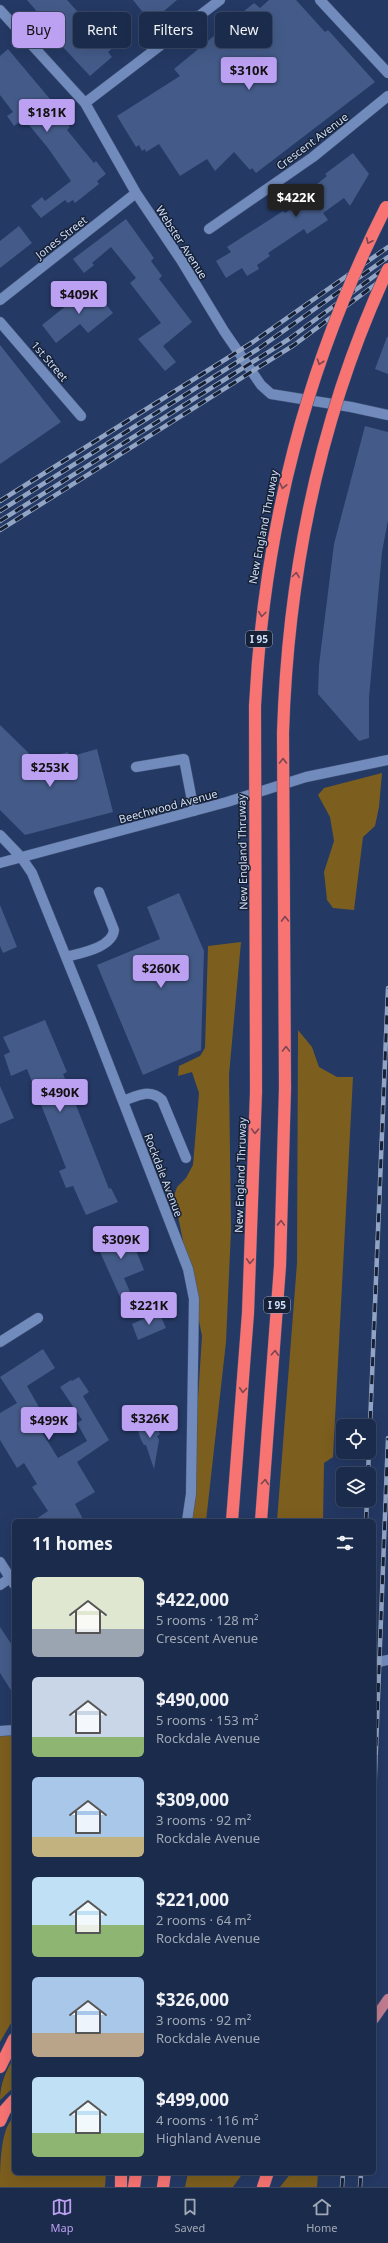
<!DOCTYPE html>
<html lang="en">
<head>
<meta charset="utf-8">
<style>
  :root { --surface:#1b2b4b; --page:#283755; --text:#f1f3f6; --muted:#a0a7b5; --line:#394763; --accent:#bca0f2 }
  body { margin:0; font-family:"Noto Sans",sans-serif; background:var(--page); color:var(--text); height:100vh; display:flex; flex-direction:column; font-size:15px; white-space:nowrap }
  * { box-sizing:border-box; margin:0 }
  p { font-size:13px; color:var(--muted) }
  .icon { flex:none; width:22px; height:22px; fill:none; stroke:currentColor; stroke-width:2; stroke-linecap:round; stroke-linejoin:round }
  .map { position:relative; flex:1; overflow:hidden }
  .panel { position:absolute; left:12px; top:1519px; width:364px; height:656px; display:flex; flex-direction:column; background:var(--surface); border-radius:6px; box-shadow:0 4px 16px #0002,0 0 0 1px var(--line) }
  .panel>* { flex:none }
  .guide { position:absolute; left:12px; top:12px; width:364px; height:36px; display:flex; gap:8px }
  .controls { position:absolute; left:336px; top:1419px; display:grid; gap:8px }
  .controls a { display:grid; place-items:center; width:40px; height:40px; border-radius:6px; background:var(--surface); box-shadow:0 4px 16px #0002,0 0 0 1px var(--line); font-size:20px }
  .price { position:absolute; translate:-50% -34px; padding:0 9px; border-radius:4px; background:var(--accent); color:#111; font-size:13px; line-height:26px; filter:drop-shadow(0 1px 2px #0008) }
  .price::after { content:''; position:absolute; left:50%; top:24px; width:12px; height:9px; margin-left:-6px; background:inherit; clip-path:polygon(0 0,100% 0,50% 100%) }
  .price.selected { background:#222; color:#fff }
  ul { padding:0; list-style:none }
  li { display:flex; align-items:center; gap:12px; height:100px; padding:0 20px }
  li span { display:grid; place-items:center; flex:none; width:112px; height:80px; border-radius:6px; color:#555 }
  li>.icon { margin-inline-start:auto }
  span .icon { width:48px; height:48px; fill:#fffc; stroke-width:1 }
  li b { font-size:17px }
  h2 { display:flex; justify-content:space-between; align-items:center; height:48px; padding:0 20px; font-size:17px }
  .chip { padding:0 14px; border-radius:6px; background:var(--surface); box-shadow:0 4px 16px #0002,0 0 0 1px var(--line); font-size:14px; line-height:36px }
  .chip.selected { background:var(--accent); color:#111 }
  .dock { display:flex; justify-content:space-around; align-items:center; height:56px; border-top:1px solid var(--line); background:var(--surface); font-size:11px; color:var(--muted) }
  .dock a { display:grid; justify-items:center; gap:2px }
  .dock .selected { color:var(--accent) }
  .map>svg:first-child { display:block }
</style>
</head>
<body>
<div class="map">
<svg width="388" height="2187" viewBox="0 0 388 2187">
  <rect width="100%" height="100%" fill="#243964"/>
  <!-- green -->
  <path fill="#7c5e1e" d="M382 773 379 807 375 826 363 837 354 910 333 908 327 900 324 872 334 841 330 817 318 795 324 788Z
    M241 942 229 1075 231 1230 226 1342 206 1521H190L202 1336 174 1196 177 1187 186 1178 193 1165 199 1093 192 1072 178 1076 179 1066 200 1056 205 1048 208 946Z
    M298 1030 312 1047 319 1067 337 1077H353L333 1457 324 1463 323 1521H277L297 1263Z
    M14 1732V2018L0 2042V1733Z
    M14 2057V2087L0 2100C0 2084 6 2071 14 2057Z
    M14 2117V2173H106L105 2187H0C0 2169 0 2128 14 2117Z
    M188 2173H243L233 2187H185Z
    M291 2173H318L317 2187H280Z"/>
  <!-- building -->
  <path fill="#445b89" d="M27 0H67L88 23 96 16 111 33 113 31 122 40 108 52 112 57 90 76 61 45 64 43Z
    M133 0H177L164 11 171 19 157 30Z
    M269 0H296L325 32 328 30 375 82 256 173 252 168 250 170 234 152 215 171 207 159 180 176 159 144 146 152 145 149 142 151 139 145 136 147 117 116 180 76 174 69 254 3 260 8Z
    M8 49 60 111 58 112 70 127 67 130 94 163 96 161 106 174 97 181 99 184 75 203 73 200 68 203 65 200 41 218 31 206 42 197 45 201 71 181 48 148 24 119 14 126 7 116 13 112 0 95V56Z
    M353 153 369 174 350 206 344 198 323 213 328 220 307 234 304 229 268 253 270 256 257 265 259 269 247 276 242 268 226 278 216 261 231 252 227 247 283 211 285 213 315 192 312 188 327 176 325 174Z
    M126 219 154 258 151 261 162 276 159 279 192 322 163 346 176 362 165 371 138 339 161 323 130 283 136 278 111 247 92 263 94 265 84 273 73 259Z
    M19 226 32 243 0 268V241Z
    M91 286 113 313 88 333 80 324 56 343 42 325Z
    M387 337H388V374L375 369Z
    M0 345 61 422 0 464Z
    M365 426 388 432V520L382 552 369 698V738L359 741 318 694 319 665 334 544Z
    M0 725 43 767 56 755 68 752 69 757 97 749 113 812 25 835 0 810Z
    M179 893 204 951 201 1050 143 1075 97 965 160 939 147 907Z
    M0 905 17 947 3 953 0 946Z
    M45 1020 67 1072 63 1074 77 1104 76 1105 109 1189 111 1188 118 1202 86 1215 73 1186 66 1188 59 1171 66 1168 27 1069 11 1076 4 1055 10 1052 3 1037Z
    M0 1086 14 1118 0 1124Z
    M128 1231 144 1270 124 1278 131 1294 121 1299 96 1243Z
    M159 1312 166 1328 138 1340 132 1324Z
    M43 1349 55 1368 27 1386 44 1416 35 1421 58 1458 87 1441 77 1423 82 1420 60 1387 71 1380 72 1381 79 1377 89 1392 83 1396 109 1440 77 1462 95 1492 75 1504 84 1521H33L48 1511 32 1487 37 1484 24 1463 17 1468 0 1440V1413L17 1403 0 1377Z
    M154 1421 160 1434 157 1436 159 1440 154 1469 146 1445H144L141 1440 137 1428Z
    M0 1627 14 1648V1695L0 1673Z"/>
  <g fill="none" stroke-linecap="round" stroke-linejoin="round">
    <defs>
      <path id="minor" d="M320 0 388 73
        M0 10 85 103 136 193 181 260 224 331 261 385 271 394 351 407 388 415
        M85 103 220 0
        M209 229 313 157 388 96
        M0 300 136 193
        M0 322 81 416
        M136 767 184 759 194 811
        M0 835 21 857 32 873 91 1019 188 1269 194 1299 191 1494 187 1521
        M0 863 227 802 306 777 388 760
        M66 957C80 953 112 948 114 930L99 892
        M123 1101C137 1096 150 1088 162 1100L186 1158
        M0 1342 38 1318
        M0 1562 14 1584
        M0 1585 10 1578
        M374 1663 388 1660
        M0 1731 14 1730"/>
      <path id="major" d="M374 2019 388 1999"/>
      <path id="highway" d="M232 1521 248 1313 256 1092
        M261 1521 280 1266 285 1088
        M0 2067 14 2039
        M0 2121 5 2110 14 2100
        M121 2173V2187
        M134 2187 136 2173
        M163 2187 165 2173
        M263 2187 267 2175"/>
    </defs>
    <!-- minor casing -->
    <use href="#minor" stroke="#435479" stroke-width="11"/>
    <!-- major casing -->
    <use href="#major" stroke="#435479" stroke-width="11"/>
    <!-- highway casing -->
    <use href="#highway" stroke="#435479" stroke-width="13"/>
    <!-- minor -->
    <use href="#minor" stroke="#718bbc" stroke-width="10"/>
    <!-- major -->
    <use href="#major" stroke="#c27d90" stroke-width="10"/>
    <!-- highway -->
    <use href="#highway" stroke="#f87473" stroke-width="12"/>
    <defs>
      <path id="rail" d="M0 501 253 342 388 247
        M0 511 258 349 388 257
        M0 521 289 339 388 266
        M0 530 294 345 388 275
        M368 1474 388 988
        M366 1521 367 1500
        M374 1800 388 1438
        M342 2187 343 2173
        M360 2187 361 2173"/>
    </defs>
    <!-- rail casing -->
    <use href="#rail" stroke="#92a4c4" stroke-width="4.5"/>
    <!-- rail -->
    <use href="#rail" stroke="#172135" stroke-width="3" stroke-dasharray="9" stroke-linecap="butt"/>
    <defs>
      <path id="highway-bridge" d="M285 1088 283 733C288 572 320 415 388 269
        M256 1092 255 706C264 528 306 365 386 207"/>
    </defs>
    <!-- highway-bridge casing -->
    <use href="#highway-bridge" stroke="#435479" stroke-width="13" stroke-linecap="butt"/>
    <!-- highway-bridge -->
    <use href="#highway-bridge" stroke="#f87473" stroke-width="12"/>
  </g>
  <!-- one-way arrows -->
  <defs><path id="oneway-chevron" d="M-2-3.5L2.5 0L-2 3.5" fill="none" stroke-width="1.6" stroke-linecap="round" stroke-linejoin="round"/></defs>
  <g stroke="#7c4651">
    <use href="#oneway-chevron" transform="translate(369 241) rotate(115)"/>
    <use href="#oneway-chevron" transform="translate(320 362) rotate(109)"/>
    <use href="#oneway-chevron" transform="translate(283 486) rotate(103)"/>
    <use href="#oneway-chevron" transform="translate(296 575) rotate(-82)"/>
    <use href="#oneway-chevron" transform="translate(262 614) rotate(97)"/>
    <use href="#oneway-chevron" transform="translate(283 761) rotate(-90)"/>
    <use href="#oneway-chevron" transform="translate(285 919) rotate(-91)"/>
    <use href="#oneway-chevron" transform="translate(286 1049) rotate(-89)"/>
    <use href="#oneway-chevron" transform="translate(255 1131) rotate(92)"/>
    <use href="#oneway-chevron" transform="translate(281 1223) rotate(-88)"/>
    <use href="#oneway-chevron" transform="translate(250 1261) rotate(93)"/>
    <use href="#oneway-chevron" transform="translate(275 1353) rotate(-87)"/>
    <use href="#oneway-chevron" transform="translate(243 1390) rotate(94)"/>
    <use href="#oneway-chevron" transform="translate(265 1482) rotate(-85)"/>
  </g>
  <g text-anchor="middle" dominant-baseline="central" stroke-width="3" stroke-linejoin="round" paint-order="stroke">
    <!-- shield labels -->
    <g fill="#172135" stroke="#98a5be" stroke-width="1">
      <rect x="246" y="631" width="26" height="16" rx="3"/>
      <rect x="264" y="1297" width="26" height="16" rx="3"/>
    </g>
    <g font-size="10" font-weight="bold" fill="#cfdef9">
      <text x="259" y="639">I 95</text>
      <text x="277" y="1305">I 95</text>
    </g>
    <!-- street labels -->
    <g font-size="11" fill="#cfdef9" stroke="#172135">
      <text transform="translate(312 141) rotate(-37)">Crescent Avenue</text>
      <text transform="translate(61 237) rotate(-38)">Jones Street</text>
      <text transform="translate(182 242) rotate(57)">Webster Avenue</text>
      <text transform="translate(50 361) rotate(49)">1st Street</text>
      <text transform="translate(263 527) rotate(-79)">New England Thruway</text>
      <text transform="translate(168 806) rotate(-15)">Beechwood Avenue</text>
      <text transform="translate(242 852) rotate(-91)">New England Thruway</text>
      <text transform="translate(164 1175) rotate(69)">Rockdale Avenue</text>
      <text transform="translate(240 1175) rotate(-88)">New England Thruway</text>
    </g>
  </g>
</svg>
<div class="controls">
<a><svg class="icon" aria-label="locate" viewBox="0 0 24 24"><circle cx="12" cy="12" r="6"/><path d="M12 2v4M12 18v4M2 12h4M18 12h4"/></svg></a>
<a><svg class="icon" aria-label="layers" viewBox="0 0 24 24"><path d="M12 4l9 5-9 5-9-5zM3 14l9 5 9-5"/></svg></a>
</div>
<b class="price" style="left:249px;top:91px">$310K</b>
<b class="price" style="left:47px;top:133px">$181K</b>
<b class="price selected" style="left:296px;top:218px">$422K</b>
<b class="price" style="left:79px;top:315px">$409K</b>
<b class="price" style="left:50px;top:788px">$253K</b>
<b class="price" style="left:161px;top:989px">$260K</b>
<b class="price" style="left:60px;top:1113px">$490K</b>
<b class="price" style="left:121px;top:1260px">$309K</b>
<b class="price" style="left:149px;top:1326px">$221K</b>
<b class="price" style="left:150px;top:1439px">$326K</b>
<b class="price" style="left:49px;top:1441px">$499K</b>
<div class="guide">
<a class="chip selected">Buy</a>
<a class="chip">Rent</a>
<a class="chip">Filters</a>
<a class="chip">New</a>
</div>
<section class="panel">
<h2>11 homes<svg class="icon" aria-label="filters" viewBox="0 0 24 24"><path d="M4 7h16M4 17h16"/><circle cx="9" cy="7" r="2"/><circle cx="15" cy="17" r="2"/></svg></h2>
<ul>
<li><span style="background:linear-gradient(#dfe7d0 65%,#9aa5b1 0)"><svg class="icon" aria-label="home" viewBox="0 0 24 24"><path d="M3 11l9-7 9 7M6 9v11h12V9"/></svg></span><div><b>$422,000</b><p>5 rooms · 128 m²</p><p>Crescent Avenue</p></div></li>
<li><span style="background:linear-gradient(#c9d6e8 75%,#8fb573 0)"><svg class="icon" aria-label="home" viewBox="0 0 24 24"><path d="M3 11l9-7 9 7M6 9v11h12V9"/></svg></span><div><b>$490,000</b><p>5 rooms · 153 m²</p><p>Rockdale Avenue</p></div></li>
<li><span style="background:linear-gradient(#a9c7e8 75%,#c2b280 0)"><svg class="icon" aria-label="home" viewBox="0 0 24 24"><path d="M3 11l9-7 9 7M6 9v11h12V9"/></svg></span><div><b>$309,000</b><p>3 rooms · 92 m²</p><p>Rockdale Avenue</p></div></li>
<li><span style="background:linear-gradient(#bfe0f5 60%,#8fb573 0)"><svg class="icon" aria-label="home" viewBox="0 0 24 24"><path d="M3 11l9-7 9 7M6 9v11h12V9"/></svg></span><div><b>$221,000</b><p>2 rooms · 64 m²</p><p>Rockdale Avenue</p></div></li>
<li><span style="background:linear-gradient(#a9c7e8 70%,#b9a48a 0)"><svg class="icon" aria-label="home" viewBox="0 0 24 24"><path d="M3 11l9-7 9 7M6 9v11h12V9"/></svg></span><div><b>$326,000</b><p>3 rooms · 92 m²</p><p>Rockdale Avenue</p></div></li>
<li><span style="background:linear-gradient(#bfe0f5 70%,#8fb573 0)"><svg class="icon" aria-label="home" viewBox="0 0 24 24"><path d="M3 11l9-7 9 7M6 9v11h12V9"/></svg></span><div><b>$499,000</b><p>4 rooms · 116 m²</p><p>Highland Avenue</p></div></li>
</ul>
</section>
</div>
<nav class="dock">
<a class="selected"><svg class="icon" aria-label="map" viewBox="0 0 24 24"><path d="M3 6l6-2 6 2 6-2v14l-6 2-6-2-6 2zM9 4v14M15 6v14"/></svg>Map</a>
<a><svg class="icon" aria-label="saved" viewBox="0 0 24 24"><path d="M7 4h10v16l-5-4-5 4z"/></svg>Saved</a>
<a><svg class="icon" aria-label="home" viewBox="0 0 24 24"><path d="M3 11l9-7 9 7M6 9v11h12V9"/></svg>Home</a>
</nav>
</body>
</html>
